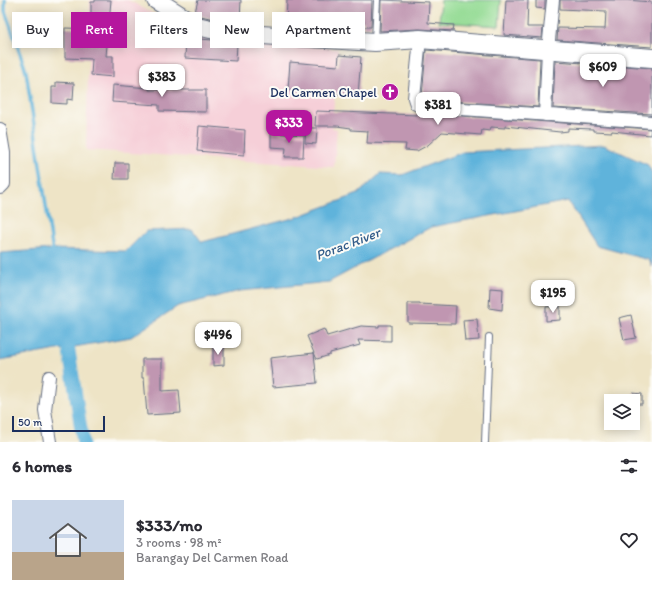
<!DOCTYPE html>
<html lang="en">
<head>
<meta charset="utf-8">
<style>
  :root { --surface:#fff; --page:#f7f7f7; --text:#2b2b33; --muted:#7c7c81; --line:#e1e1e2; --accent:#b5179e }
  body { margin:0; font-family:Itim,sans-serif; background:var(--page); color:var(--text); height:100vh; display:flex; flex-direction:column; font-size:15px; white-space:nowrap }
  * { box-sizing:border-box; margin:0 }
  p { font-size:13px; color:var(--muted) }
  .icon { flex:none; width:22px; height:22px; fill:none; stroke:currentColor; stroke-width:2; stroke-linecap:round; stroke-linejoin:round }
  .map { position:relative; height:442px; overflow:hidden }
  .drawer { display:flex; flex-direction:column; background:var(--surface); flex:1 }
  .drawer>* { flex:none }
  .guide { position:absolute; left:12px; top:12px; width:400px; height:36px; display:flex; gap:8px }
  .buttons { position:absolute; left:604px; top:394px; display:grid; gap:8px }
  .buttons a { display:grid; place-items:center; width:36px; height:36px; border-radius:0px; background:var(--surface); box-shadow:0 2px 10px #0003; font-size:20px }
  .scale { position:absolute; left:12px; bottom:10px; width:93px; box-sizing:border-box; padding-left:4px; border:2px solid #1b2f5e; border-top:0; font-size:11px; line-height:14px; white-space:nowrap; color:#1b2f5e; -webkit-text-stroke:3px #fdfcf7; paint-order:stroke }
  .price { position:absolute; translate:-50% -34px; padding:0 9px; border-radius:8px; background:#fff; color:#222; font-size:13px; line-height:26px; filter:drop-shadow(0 1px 2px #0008) }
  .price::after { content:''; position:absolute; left:50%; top:24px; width:12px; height:9px; margin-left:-6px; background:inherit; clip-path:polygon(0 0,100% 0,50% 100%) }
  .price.on { background:var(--accent); color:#fff }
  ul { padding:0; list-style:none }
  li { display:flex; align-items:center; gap:12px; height:100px; padding:0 12px }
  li+li { border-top:1px solid var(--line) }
  li span { display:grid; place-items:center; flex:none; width:112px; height:80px; border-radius:0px; color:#555 }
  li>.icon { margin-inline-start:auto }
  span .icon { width:48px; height:48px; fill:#fffc; stroke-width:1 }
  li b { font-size:17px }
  h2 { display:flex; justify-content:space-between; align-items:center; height:48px; padding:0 12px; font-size:17px }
  .tag { padding:0 14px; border-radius:0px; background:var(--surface); box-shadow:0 2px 10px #0003; font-size:14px; line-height:36px }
  .tag.on { background:var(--accent); color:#fff }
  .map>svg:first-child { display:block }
</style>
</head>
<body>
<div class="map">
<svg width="652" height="442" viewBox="0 0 652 442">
  <rect width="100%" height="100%" fill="#fdfcf7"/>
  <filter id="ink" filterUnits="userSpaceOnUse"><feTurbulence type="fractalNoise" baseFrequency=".025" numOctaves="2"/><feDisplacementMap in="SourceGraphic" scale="8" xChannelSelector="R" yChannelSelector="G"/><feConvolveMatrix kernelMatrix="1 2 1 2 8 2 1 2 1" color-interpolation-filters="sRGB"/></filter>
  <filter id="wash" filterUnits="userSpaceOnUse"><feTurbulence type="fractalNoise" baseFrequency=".012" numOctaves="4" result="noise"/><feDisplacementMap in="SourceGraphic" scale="16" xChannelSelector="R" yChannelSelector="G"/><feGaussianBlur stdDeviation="0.9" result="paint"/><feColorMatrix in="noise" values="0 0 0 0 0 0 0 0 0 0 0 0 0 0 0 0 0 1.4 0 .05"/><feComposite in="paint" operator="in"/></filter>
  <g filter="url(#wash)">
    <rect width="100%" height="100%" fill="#eee4c6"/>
    <!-- built -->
    <path fill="#f6cfd8" d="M90 0H128L196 37 338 49 332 128 337 129 334 167 86 150Z"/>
    <!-- green -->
    <path fill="#96dc96" stroke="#58867a" d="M441 0H501L499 26 439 22Z"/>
    <!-- water -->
    <path fill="#5fb3db" stroke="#3d719c" d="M604 145 648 165 652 173V267L649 260 597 246 568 201 431 227 329 282 240 291 178 306 131 337 0 360V253L52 249 126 251 146 231 192 229 202 242 297 217 358 194 380 174 402 175 463 152Z"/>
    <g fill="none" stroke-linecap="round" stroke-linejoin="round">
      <!-- stream -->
      <path stroke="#5fb3db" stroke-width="3.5" d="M5 0V11L26 71 53 253"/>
      <!-- canal -->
      <path stroke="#5fb3db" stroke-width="13" d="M66 331 83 442"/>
    </g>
    <g id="blocks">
      <!-- building -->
      <path fill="#c096b1" d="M95 0H111L106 56H113V77L91 75 92 59 65 58V28L91 29V2H95Z
        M198 0H241L240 20 227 19 226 22 201 16 195 12Z
        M287 0H372L371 27H363L364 21 310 18 309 27 286 26Z
        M381 0 429 2 428 23 454 25 453 31 419 29 380 31Z
        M506 0H528L527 27H543L542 38 504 35Z
        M536 0H545V9L536 8Z
        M560 0H627L652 2V47L557 40 558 28 605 29 606 11 560 9Z
        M186 38 212 40 237 44 236 61 185 58Z
        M426 50 540 59 538 107 434 100 422 97Z
        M339 55 361 57 358 96 288 90 290 62 338 66Z
        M555 61 652 68V114L553 108Z
        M56 82 74 83 73 100 67 99V104L52 103V87H56Z
        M113 85 149 88V90H206V112L159 111V105L112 102Z
        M316 111 417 115 418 112 432 114 651 129 650 135 612 131V132L593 131V129L568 128V131L560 132 505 126V128L491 127 490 131 482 130 481 135 442 132 428 145 417 151 405 150 406 144 367 143 368 131 351 130V128L337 126H315Z
        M199 126 245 130 244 155 197 151Z
        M306 128H317L316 144 305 143Z
        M271 133 304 135 303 157H285L286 148 271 147Z
        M115 163H128V179H114Z
        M490 288 503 289 502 310 489 308Z
        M408 303H420V304L456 306 455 324 408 323Z
        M560 306V320L546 321V307Z
        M631 315 636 338 624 340 619 318Z
        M477 319 479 340 465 341 463 320Z
        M379 325H391V341L358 340 360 345 330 353V355L317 359 314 353 317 383 273 387 270 358 314 353 307 336 324 329 327 336 361 326 379 327Z
        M213 345 224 346V365L213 366Z
        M142 359H162V391L179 390 181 413 147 415 144 378H142Z
        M633 393 642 394V404H633Z"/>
    </g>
  </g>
  <g filter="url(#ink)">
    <use href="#blocks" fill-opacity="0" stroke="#656e82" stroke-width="1"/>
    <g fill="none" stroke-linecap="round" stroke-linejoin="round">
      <defs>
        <path id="lane" d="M375 40 377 0
          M485 442 489 337"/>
        <path id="street" d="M420 39 414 98 416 104 433 107 652 122
          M545 115 548 50 553 0
          M0 129 4 153V184L0 188
          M49 377 45 410 50 442"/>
        <path id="secondary" d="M156 0 197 26 229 33 375 42 420 39 652 58"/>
      </defs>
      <!-- lane casing -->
      <use href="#lane" stroke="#656e82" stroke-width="8"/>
      <!-- street casing -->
      <use href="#street" stroke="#656e82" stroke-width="14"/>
      <!-- secondary casing -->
      <use href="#secondary" stroke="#656e82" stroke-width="20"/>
      <!-- lane -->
      <use href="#lane" stroke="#fff" stroke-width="6"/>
      <!-- street -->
      <use href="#street" stroke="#fff" stroke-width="12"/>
      <!-- secondary -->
      <use href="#secondary" stroke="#fff" stroke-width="18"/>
    </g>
  </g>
  <!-- icons -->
  <defs>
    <symbol id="church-disc" viewBox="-11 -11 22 22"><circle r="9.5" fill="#b5179e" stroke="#fdfcf7"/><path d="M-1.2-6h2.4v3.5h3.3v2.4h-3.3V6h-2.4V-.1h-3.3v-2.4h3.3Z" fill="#fff"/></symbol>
  </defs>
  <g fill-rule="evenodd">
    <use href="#church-disc" x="380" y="82" width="20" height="20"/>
  </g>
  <g text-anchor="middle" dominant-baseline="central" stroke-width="4" stroke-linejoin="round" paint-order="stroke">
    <!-- poi labels -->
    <g font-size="13" fill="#1b2f5e" stroke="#fdfcf7" text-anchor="end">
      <text x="377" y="92">Del Carmen Chapel</text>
    </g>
    <!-- water labels -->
    <g font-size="14" font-style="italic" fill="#335d8a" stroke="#fdfcf7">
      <text transform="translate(348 244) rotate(-21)">Porac River</text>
    </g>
  </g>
</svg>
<div class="buttons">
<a><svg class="icon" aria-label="layers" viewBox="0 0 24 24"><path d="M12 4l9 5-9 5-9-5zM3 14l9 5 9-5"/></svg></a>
</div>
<div class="scale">50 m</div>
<b class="price" style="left:603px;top:88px">$609</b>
<b class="price" style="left:162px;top:98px">$383</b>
<b class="price" style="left:438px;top:126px">$381</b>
<b class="price on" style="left:289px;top:144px">$333</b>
<b class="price" style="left:553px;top:314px">$195</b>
<b class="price" style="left:218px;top:356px">$496</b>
<div class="guide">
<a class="tag">Buy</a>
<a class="tag on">Rent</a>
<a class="tag">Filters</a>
<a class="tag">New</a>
<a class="tag">Apartment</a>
</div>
</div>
<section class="drawer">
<h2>6 homes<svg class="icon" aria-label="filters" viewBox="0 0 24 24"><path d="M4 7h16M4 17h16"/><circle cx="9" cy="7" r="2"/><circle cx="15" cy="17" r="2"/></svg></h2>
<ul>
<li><span style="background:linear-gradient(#c9d6e8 65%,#b9a48a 0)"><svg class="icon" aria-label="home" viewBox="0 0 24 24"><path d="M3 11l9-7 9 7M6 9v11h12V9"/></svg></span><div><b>$333/mo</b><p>3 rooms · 98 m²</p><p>Barangay Del Carmen Road</p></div><svg class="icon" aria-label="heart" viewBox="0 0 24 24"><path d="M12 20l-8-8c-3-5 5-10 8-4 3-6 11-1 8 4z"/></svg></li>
</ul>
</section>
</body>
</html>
